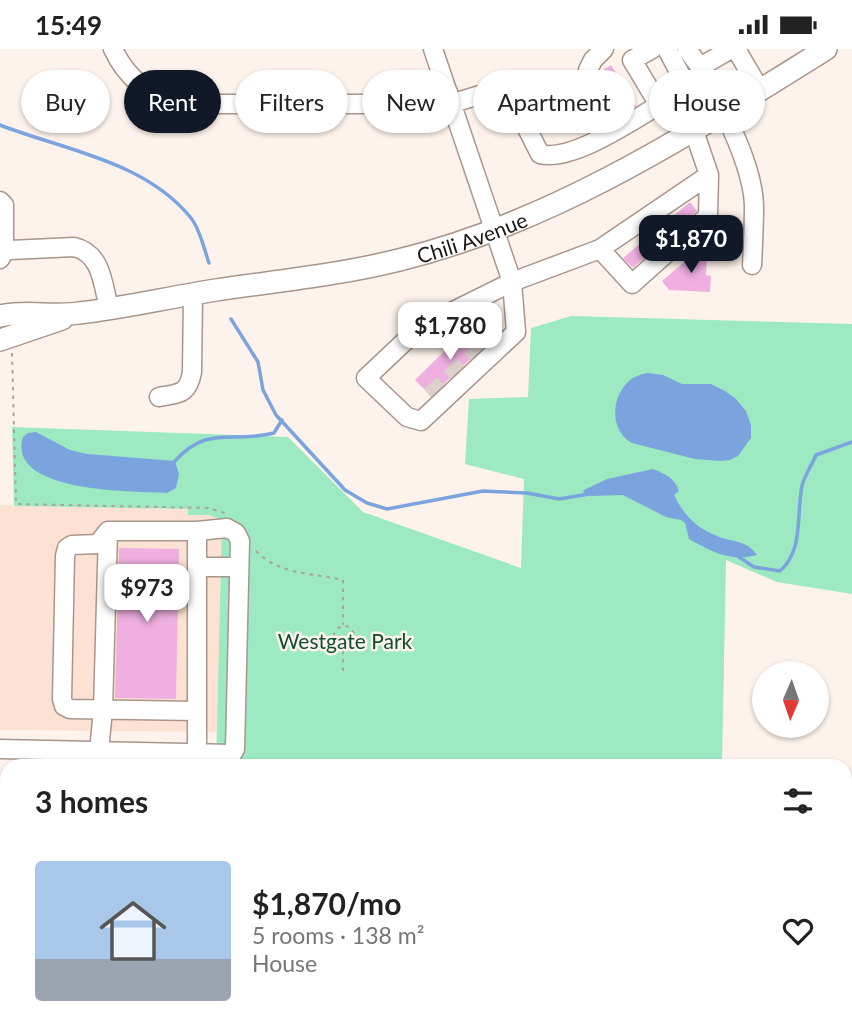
<!DOCTYPE html>
<html lang="en">
<head>
<meta charset="utf-8">
<style>
  :root { --surface:#fff; --page:#f6f6f6; --text:#222; --muted:#767676; --line:#e0e0e0; --accent:#111827 }
  body { margin:0; font-family:Lato,sans-serif; background:var(--page); color:var(--text); height:100vh; display:flex; flex-direction:column; font-size:26px; white-space:nowrap }
  * { box-sizing:border-box; margin:0 }
  p { font-size:23px; color:var(--muted) }
  .icon { flex:none; width:38px; height:38px; fill:none; stroke:currentColor; stroke-width:2; stroke-linecap:round; stroke-linejoin:round }
  .map { position:relative; flex:1; overflow:hidden }
  .sheet { position:absolute; left:0px; top:710px; width:852px; height:275px; display:flex; flex-direction:column; background:var(--surface); border-radius:21px 21px 0 0; box-shadow:0 2px 5px #0004 }
  .sheet>* { flex:none }
  .top-card { position:absolute; left:21px; top:21px; width:810px; height:63px; display:flex; gap:14px }
  .needle { width:46px; rotate:182deg }
  .controls { position:absolute; left:752px; top:612px; display:grid; gap:14px }
  .controls a { display:grid; place-items:center; width:77px; height:77px; border-radius:50%; background:var(--surface); box-shadow:0 2px 5px #0004; font-size:35px }
  .price { position:absolute; translate:-50% -60px; padding:0 16px; border-radius:14px; background:#fff; color:#222; font-size:23px; line-height:46px; filter:drop-shadow(0 2px 4px #0008) }
  .price::after { content:''; position:absolute; left:50%; top:42px; width:21px; height:16px; margin-left:-10px; background:inherit; clip-path:polygon(0 0,100% 0,50% 100%) }
  .price.active { background:var(--accent); color:#fff }
  ul { padding:0; list-style:none }
  li { display:flex; align-items:center; gap:21px; height:175px; padding:0 35px }
  li+li { border-top:2px solid var(--line) }
  li span { display:grid; place-items:center; flex:none; width:196px; height:140px; border-radius:7px; color:#555 }
  li>.icon { margin-inline-start:auto }
  span .icon { width:84px; height:84px; fill:#fffc; stroke-width:1 }
  li b { font-size:30px }
  h2 { display:flex; justify-content:space-between; align-items:center; height:84px; padding:0 35px; font-size:30px }
  .chip { padding:0 24px; border-radius:32px; background:var(--surface); box-shadow:0 2px 5px #0004; font-size:24px; line-height:63px }
  .chip.active { background:var(--accent); color:#fff }
  .status { display:flex; justify-content:space-between; align-items:center; height:49px; padding:0 35px; background:var(--surface); direction:ltr }
  .status svg { height:19px; fill:currentColor }
  .map>svg:first-child { display:block }
</style>
</head>
<body>
<div class="status"><b>15:49</b><svg viewBox="0 0 49 12"><path d="M0 12V9h3v3zM5 12V6h3v6zM10 12V3h3v9zM15 12V0h3v12zM26 1h20v11H26zM47 4h2v5h-2z"/></svg></div>
<div class="map">
<svg width="852" height="985" viewBox="0 0 852 985">
  <rect width="100%" height="100%" fill="#fef3ec"/>
  <!-- built -->
  <path fill="#fde2d3" d="M0 456 188 460V466H208L222 470 217 683 0 681Z"/>
  <!-- green -->
  <path fill="#9ce9c2" d="M571 267 852 275V545L777 533 726 511 722 717H216L222 470 208 466H188V460L14 457 12 378 288 388 363 463 521 519 524 430 465 415 469 350 528 348 531 279Z"/>
  <!-- water -->
  <path fill="#7ba4de" d="M647 324 663 326 682 335H711L725 342 736 350 746 362 751 376V389L738 407 730 411 721 412 695 410 632 394C611 383 610 351 627 334 632 328 639 326 647 324Z
    M36 383 70 401 87 405 175 412 179 425 176 439 167 444C136 442 6 445 23 388L28 384Z
    M653 420C665 425 675 429 679 442L674 446C684 466 695 478 717 487 733 494 746 490 757 506 729 513 713 503 689 490L685 474 681 471 666 468 623 446 591 447 583 443 584 441 607 430Z"/>
  <g fill="none" stroke-linecap="round" stroke-linejoin="round">
    <!-- stream -->
    <path stroke="#7ba4de" stroke-width="3.5" d="M0 76C64 101 145 112 191 169 200 180 204 200 209 214
      M231 270 258 313 263 341 276 366 345 441 367 454 387 460 483 442 527 444 559 450 589 445
      M175 412C208 375 232 395 274 384L282 371
      M736 506 754 518 780 522C804 501 796 466 802 437 804 427 812 416 816 406L852 393"/>
  </g>
  <!-- building -->
  <path fill="#efb0e1" d="M611 16 636 57 624 64 600 23Z
    M690 153 697 162 633 219 623 209Z
    M703 197 707 203 706 226 711 227 710 243 669 241 662 232Z
    M467 280 484 297 431 347 415 331Z
    M119 499 179 500 176 650 115 649Z"/>
  <g fill="none" stroke-linecap="round" stroke-linejoin="round">
    <!-- minor-tunnel -->
    <path stroke="#dcd2cb" stroke-width="18" stroke-dasharray="18 9" stroke-linecap="butt" d="M430 347 484 298"/>
    <defs>
      <path id="minor" d="M113 0C127 30 149 46 180 55H374L443 36
        M433 0 512 233 600 200 632 235 708 167 709 126 694 82
        M604 0 593 11 588 21 591 31 620 79
        M652 0 632 11 659 56
        M667 0 687 38 669 50
        M687 0 700 18 731 0
        M736 0 760 41
        M450 55 506 38 540 105C573 114 639 67 669 50L689 84
        M724 63C737 90 753 126 754 156 754 176 753 197 752 216
        M0 152 4 156V203
        M600 200 709 126
        M0 210 4 203 10 201 74 198C102 204 103 236 109 260
        M512 233 516 283 421 372 407 368 366 329 419 279Z
        M159 348C179 344 188 346 192 323L193 245
        M108 482 98 495 72 496 67 499 65 507 62 650 64 657 70 660 196 662
        M197 518H239
        M0 700 232 705 235 700 240 492 236 484 227 479 197 482H108L103 661 99 702
        M197 718V482"/>
      <g id="major">
        <path id="s1" d="M0 267C26 261 53 268 79 264 125 259 170 248 216 241 277 232 339 226 399 211 555 173 691 84 826 0"/>
        <path d="M0 291 62 270"/>
      </g>
    </defs>
    <!-- minor casing -->
    <use href="#minor" stroke="#a8968c" stroke-width="21"/>
    <!-- major casing -->
    <use href="#major" stroke="#a8968c" stroke-width="24"/>
    <!-- path -->
    <path stroke="#aca39d" stroke-width="2" stroke-dasharray="3.5 5" stroke-linecap="butt" d="M12 304 16 455 208 459 225 464
      M256 502C279 526 313 524 343 531V576
      M334 587a10 10 0 1 1 20 0a10 10 0 1 1-20 0Z
      M343 622V598"/>
    <!-- minor -->
    <use href="#minor" stroke="#fff" stroke-width="18"/>
    <!-- major -->
    <use href="#major" stroke="#fff" stroke-width="21"/>
  </g>
  <g text-anchor="middle" dominant-baseline="central" stroke-width="5" stroke-linejoin="round" paint-order="stroke">
    <!-- street labels -->
    <g font-size="21" fill="#1b1511" stroke="#fef3ec">
      <text stroke="none"><textPath href="#s1" startOffset="480">Chili Avenue</textPath></text>
    </g>
    <!-- park labels -->
    <g font-size="21" fill="#0f4e35" stroke="#fef3ec">
      <text x="345" y="591">Westgate Park</text>
    </g>
  </g>
</svg>
<div class="controls">
<a><svg class="needle" viewBox="-14 -14 28 28"><path d="M0-13l5 13h-10z" fill="#e53935"/><path d="M0 13l5-13h-10z" fill="#767676"/></svg></a>
</div>
<b class="price active" style="left:691px;top:226px">$1,870</b>
<b class="price" style="left:450px;top:313px">$1,780</b>
<b class="price" style="left:147px;top:575px">$973</b>
<div class="top-card">
<a class="chip">Buy</a>
<a class="chip active">Rent</a>
<a class="chip">Filters</a>
<a class="chip">New</a>
<a class="chip">Apartment</a>
<a class="chip">House</a>
</div>
<section class="sheet">
<h2>3 homes<svg class="icon" aria-label="filters" viewBox="0 0 24 24"><path d="M4 7h16M4 17h16"/><circle cx="9" cy="7" r="2"/><circle cx="15" cy="17" r="2"/></svg></h2>
<ul>
<li><span style="background:linear-gradient(#a9c7e8 70%,#9aa5b1 0)"><svg class="icon" aria-label="home" viewBox="0 0 24 24"><path d="M3 11l9-7 9 7M6 9v11h12V9"/></svg></span><div><b>$1,870/mo</b><p>5 rooms · 138 m²</p><p>House</p></div><svg class="icon" aria-label="heart" viewBox="0 0 24 24"><path d="M12 20l-8-8c-3-5 5-10 8-4 3-6 11-1 8 4z"/></svg></li>
</ul>
</section>
</div>
</body>
</html>
